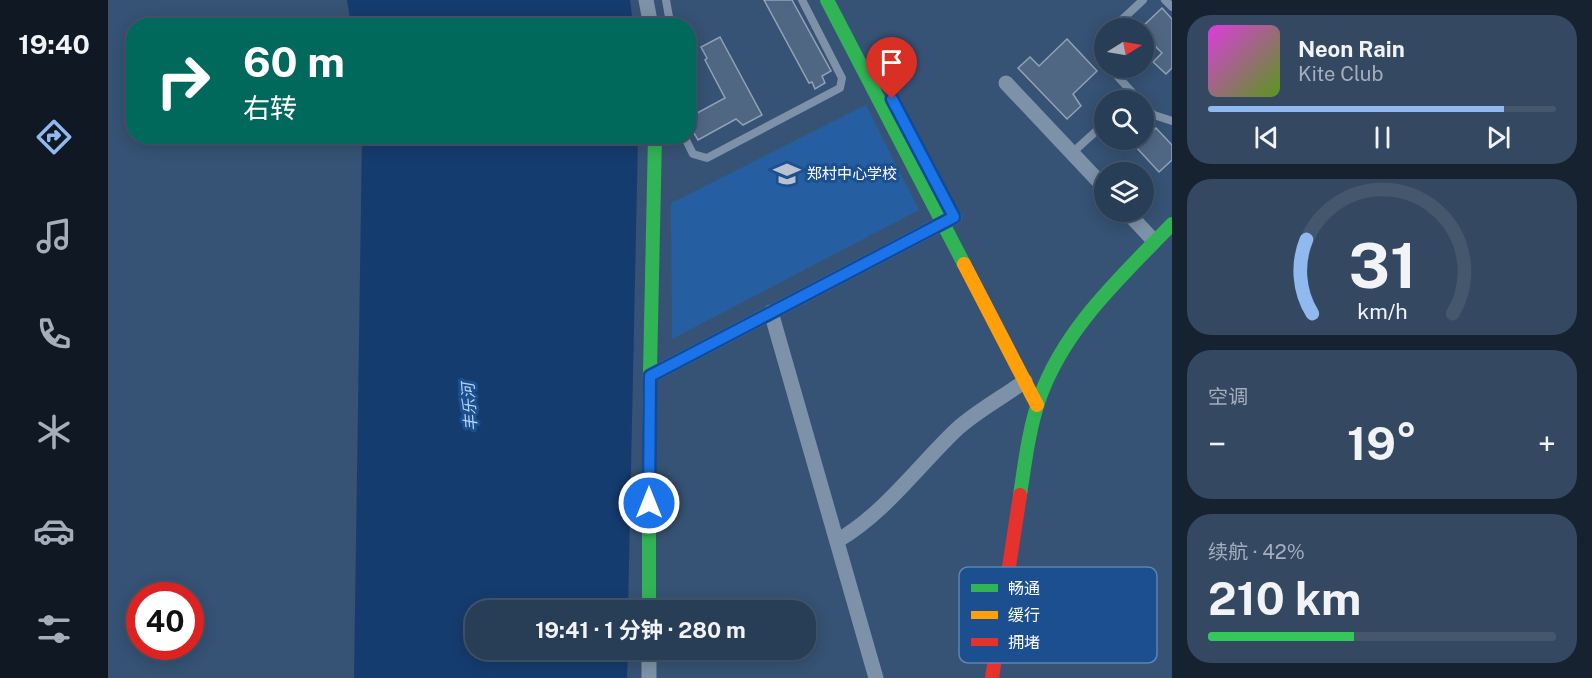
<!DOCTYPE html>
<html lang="zh">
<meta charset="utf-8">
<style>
body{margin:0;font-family:"Public Sans","Noto Sans SC",sans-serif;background:#344961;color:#f1f3f6;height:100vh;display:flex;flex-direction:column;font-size:22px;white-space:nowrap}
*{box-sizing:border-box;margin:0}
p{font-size:20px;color:#a5aeba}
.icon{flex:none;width:33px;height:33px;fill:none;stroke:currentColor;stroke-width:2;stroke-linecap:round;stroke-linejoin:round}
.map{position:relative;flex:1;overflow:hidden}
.details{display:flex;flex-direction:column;gap:15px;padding:15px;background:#162230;width:420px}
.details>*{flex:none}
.hud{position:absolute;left:18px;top:18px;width:570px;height:126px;border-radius:24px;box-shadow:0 3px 15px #0003,0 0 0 2px #44576d;background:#00695c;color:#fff;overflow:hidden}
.needle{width:39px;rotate:79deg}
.buttons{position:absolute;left:986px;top:18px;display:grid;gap:12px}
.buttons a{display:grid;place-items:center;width:60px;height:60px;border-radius:50%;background:#283e57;box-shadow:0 3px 15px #0003,0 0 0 2px #44576d;font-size:30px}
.speed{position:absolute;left:18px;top:582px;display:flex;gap:12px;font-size:30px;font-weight:700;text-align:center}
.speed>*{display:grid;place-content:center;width:78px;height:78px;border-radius:50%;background:#283e57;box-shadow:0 3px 15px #0003,0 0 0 2px #44576d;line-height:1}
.speed .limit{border:9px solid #d22;background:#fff;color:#111}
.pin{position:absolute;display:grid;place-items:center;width:51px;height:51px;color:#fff;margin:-62px -26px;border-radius:50% 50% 50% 0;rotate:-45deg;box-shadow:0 0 6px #0007}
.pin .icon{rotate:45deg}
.me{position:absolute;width:66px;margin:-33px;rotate:0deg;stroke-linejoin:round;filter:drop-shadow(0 0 4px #0008)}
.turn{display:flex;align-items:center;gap:21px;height:126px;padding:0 18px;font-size:27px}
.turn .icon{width:78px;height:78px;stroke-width:2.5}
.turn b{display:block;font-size:42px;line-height:51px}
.big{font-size:45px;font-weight:700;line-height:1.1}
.details .widget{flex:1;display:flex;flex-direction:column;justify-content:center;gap:9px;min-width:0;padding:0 21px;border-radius:24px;background:#344961}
.details .dial{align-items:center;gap:0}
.dial svg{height:156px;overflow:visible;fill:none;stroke:#44576d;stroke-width:7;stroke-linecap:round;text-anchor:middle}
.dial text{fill:#f1f3f6;stroke:none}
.song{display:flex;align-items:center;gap:18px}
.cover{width:72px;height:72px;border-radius:9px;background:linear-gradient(135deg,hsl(300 70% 55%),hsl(90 70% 35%))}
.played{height:6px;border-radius:3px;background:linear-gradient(90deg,#90b9f0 85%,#44576d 85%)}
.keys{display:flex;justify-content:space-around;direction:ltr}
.heat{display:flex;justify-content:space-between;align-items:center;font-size:33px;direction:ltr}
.charge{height:9px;border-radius:4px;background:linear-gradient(90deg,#34c759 42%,#44576d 0)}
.trip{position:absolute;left:357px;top:600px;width:351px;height:60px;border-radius:24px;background:#283e57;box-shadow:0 3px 15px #0003,0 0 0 2px #44576d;font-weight:700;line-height:60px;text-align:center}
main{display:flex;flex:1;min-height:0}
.dock{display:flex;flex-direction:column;width:108px;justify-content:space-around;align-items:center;background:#101923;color:#a5aeba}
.dock .icon{width:42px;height:42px}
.dock .on{color:#90b9f0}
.dock b{font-size:27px;color:#f1f3f6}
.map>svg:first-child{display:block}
.green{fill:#265fa1}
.water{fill:#153c6e}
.building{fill:#506783;stroke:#92a2b6;stroke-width:1.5}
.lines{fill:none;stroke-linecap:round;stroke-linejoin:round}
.lane{stroke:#7d92a8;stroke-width:8}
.street{stroke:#7d92a8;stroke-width:15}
.fast{stroke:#30b455;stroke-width:14}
.slow{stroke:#ff9f0a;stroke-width:14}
.jam{stroke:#e5322d;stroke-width:14}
.route-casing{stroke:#114b97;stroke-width:15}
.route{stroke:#1a73e8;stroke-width:10}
.labels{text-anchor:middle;stroke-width:6;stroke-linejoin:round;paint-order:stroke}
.poi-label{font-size:15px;fill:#fff;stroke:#1b4f8f;text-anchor:start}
.water-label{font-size:16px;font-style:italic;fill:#b5d3f5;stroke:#1b4f8f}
.key{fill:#1b4f8f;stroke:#5f84b1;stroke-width:1.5}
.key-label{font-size:16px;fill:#fff}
</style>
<main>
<nav class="dock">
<b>19:40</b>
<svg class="icon on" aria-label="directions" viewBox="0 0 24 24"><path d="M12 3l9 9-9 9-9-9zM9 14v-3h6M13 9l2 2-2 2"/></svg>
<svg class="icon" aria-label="music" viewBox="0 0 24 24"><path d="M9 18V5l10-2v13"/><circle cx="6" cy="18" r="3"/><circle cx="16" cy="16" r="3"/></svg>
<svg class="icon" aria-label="phone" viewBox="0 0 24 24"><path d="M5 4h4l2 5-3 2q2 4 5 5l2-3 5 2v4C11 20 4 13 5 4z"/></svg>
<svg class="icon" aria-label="climate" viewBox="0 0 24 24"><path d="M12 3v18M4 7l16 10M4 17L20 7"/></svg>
<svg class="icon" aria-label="car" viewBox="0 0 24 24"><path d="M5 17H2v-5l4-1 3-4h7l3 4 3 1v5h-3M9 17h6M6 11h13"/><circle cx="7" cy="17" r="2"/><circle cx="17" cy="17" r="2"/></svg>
<svg class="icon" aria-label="filters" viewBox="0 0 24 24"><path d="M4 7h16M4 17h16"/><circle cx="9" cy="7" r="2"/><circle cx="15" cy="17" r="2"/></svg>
</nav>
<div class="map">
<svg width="1064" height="678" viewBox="0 0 1064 678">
<rect width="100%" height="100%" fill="#365274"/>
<!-- green -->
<path class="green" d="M758,105L811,210L564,339L563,203Z"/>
<!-- water -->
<path class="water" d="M239,0H522L525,25H243Z
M254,137H530L520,610H368V650H520L519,678H246Z"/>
<!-- building -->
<path class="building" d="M656,0H684L723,71L714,76L717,83L707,89L704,82L701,83Z
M1054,8L1064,19V68L1058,74L1045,62L1054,53L1035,34L1033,28Z
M612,37L654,115L635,125L628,119L590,140L580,123V118L617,98L597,60L599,58L593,47Z
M959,39L989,71L965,94L973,106L959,119L910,68L922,57L931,66Z
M1048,128L1064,145V160L1051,172L1028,147Z"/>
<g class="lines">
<!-- lane -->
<path class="lane" d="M558,0L561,17L566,26
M1057,0L1064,7
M1005,28L1035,0
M580,50L585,63L580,86
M1002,68L1031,100
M1035,104L1046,115L1064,121
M576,136L585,154L599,158L732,88L734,78L694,0
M964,153L996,124"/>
<!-- street -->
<path class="street" d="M538,0L543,26
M898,83L996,187
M1019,212L1046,241
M663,312L768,678
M542,376L846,217
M729,541C777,513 809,467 849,429C869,411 895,397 917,381
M541,678V650"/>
<!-- fast -->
<path class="fast" d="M719,0L856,264
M912,495C917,462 921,428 932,397C957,327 1014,276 1064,224
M541,610V418L547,136"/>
<!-- slow -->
<path class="slow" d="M856,264L929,405"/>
<!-- jam -->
<path class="jam" d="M884,678L912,495"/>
</g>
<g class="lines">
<defs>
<path id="route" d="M541,503L542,376L846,217L784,99"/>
</defs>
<!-- route casing -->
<use href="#route" class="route-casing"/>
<!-- route -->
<use href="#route" class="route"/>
</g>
<!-- icons -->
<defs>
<symbol id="school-bare" viewBox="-9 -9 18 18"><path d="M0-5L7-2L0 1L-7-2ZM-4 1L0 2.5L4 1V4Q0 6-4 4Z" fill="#b9c2ce" stroke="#1b4f8f" stroke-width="2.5" paint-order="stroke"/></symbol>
</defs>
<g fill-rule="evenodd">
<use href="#school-bare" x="660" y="155" width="38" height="38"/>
</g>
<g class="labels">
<!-- poi labels -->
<g class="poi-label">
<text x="699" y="179">郑村中心学校</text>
</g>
<!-- water labels -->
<g class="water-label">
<text transform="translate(361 407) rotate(-94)" y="6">丰乐河</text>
</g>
</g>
<!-- legend -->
<rect x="851" y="567" width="198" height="96" rx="9" class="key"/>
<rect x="863" y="584" width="27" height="8" fill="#30b455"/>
<rect x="863" y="611" width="27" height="8" fill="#ff9f0a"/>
<rect x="863" y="638" width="27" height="8" fill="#e5322d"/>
<g class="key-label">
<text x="900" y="594">畅通</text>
<text x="900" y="621">缓行</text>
<text x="900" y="648">拥堵</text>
</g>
</svg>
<div class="buttons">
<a><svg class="needle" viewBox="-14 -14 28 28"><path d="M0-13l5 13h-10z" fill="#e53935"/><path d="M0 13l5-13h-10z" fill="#a5aeba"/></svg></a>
<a><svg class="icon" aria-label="search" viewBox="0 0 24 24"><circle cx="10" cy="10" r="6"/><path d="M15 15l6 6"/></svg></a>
<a><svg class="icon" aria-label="layers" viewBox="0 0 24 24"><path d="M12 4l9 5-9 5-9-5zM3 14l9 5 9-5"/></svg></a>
</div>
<div class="speed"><div class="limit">40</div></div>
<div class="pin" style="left:784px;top:99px;background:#d93025"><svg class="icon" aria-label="arrive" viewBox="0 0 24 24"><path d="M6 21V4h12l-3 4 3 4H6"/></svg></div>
<svg class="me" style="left:541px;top:503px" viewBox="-20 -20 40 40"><circle r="17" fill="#1a73e8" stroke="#fff" stroke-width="3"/><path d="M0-11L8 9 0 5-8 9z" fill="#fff"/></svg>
<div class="trip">19:41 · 1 分钟 · 280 m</div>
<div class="hud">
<div class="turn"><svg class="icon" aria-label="right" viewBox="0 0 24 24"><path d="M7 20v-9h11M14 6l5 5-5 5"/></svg><div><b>60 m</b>右转</div></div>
</div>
</div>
<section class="details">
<div class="widget">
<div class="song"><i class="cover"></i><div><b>Neon Rain</b><p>Kite Club</p></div></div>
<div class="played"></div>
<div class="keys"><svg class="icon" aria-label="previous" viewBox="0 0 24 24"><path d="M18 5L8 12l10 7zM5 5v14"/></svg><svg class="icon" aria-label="pause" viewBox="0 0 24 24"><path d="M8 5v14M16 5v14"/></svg><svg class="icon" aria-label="next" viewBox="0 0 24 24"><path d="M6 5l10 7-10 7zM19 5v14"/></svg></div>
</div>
<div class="widget dial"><svg viewBox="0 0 100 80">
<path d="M14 69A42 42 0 1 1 86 69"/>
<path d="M14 69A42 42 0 0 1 11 31" stroke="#90b9f0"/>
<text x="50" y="56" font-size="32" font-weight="700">31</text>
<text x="50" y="72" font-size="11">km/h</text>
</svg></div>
<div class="widget"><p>空调</p>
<div class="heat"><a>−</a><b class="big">19°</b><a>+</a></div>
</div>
<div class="widget"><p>续航 · 42%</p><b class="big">210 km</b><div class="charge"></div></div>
</section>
</main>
